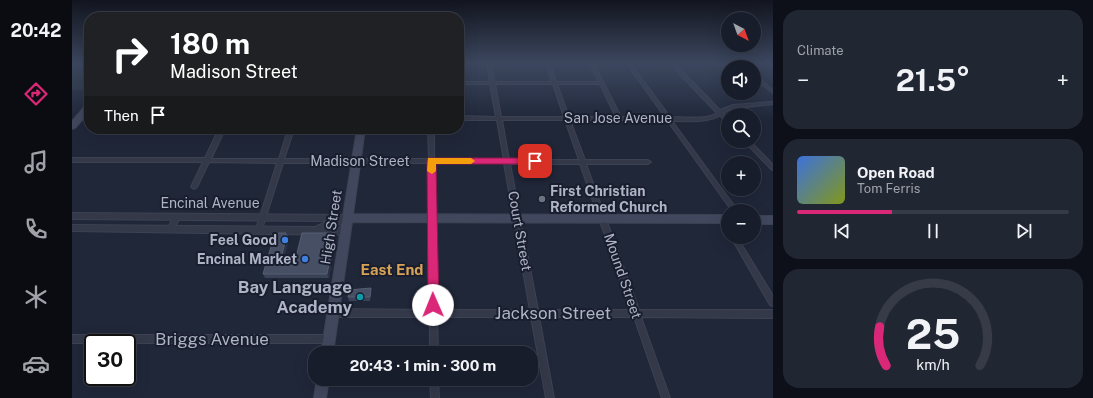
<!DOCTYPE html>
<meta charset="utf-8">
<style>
body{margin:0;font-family:"Public Sans",sans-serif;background:#212633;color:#f1f3f6;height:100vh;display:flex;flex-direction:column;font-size:15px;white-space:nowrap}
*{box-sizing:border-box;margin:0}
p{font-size:13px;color:#9fa2a9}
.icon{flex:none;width:22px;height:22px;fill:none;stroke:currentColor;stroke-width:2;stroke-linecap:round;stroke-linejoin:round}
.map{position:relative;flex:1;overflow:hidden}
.drawer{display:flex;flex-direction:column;gap:10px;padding:10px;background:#0d1018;width:320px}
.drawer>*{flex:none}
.banner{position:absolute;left:12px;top:12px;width:380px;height:122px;border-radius:16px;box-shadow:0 4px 16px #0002,0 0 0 1px #363b47;background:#202124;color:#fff;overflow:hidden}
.needle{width:26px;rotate:139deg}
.controls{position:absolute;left:649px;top:12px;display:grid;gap:8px}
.controls a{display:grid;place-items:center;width:40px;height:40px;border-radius:50%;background:#181d2b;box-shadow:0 4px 16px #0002,0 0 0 1px #363b47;font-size:20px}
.speed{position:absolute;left:12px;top:334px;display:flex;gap:8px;font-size:20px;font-weight:700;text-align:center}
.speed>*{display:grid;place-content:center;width:52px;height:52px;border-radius:50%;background:#181d2b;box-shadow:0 4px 16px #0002,0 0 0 1px #363b47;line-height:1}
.speed .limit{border:2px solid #111;border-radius:6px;background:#fff;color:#111}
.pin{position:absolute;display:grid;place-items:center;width:34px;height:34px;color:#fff;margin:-17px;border-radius:8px;box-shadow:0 2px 6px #0006}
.me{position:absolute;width:44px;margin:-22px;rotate:359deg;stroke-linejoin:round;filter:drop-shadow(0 0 3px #0008)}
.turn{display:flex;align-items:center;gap:14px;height:84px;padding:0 20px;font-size:18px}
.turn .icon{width:52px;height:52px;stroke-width:2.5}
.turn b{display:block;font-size:28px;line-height:34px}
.then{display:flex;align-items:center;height:38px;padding:0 20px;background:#0003;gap:8px;font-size:15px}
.big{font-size:30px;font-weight:700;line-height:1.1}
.drawer .widget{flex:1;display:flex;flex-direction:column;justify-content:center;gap:6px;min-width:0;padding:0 14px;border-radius:16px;background:#212633}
.drawer .dial{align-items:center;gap:0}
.dial svg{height:104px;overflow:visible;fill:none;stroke:#363b47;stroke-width:7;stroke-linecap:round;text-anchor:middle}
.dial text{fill:#f1f3f6;stroke:none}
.song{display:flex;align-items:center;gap:12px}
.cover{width:48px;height:48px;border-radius:6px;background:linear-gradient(135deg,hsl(220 70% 55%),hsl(70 70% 35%))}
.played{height:4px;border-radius:2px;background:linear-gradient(90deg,#db2777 35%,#363b47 35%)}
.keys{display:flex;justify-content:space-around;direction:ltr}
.heat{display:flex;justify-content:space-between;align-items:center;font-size:22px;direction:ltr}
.trip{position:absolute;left:236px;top:346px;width:230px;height:40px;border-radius:16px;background:#181d2b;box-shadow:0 4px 16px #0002,0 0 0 1px #363b47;font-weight:700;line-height:40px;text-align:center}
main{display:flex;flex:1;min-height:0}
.tabs{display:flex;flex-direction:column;width:72px;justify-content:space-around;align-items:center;background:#0a0c11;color:#9fa2a9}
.tabs .icon{width:28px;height:28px}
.tabs .current{color:#db2777}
.tabs b{font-size:18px;color:#f1f3f6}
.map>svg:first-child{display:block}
.green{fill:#22343a}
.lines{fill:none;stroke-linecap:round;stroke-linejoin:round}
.minor-casing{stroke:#3d4253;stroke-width:2}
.tertiary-casing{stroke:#3d4253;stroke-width:2}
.secondary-casing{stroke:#3d4253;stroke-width:2}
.minor{fill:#333949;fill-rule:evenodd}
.tertiary{fill:#333949;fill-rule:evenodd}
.secondary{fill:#41475d;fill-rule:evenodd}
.wall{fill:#3a4258}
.shaded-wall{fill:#2a3247}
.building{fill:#464f64;stroke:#565e73}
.route{fill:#db2777;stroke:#8e194d}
.slow{fill:#f59e0b}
.worship-dot{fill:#6b7280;stroke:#191e2e;stroke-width:1.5}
.shop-dot{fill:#3f7fe0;stroke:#191e2e;stroke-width:1.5}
.culture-dot{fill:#0f9aa8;stroke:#191e2e;stroke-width:1.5}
.labels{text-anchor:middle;stroke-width:4;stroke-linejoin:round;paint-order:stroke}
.street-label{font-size:14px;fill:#aeb3c6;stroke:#191e2e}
.poi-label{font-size:14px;font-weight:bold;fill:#aeb3c6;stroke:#191e2e;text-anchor:end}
.neighbourhood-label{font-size:15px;font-weight:bold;fill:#d8a357;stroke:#191e2e}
.near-poi-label{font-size:17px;font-weight:bold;fill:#aeb3c6;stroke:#191e2e;text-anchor:end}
.near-street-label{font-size:17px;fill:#aeb3c6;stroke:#191e2e}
</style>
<main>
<nav class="tabs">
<b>20:42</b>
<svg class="icon current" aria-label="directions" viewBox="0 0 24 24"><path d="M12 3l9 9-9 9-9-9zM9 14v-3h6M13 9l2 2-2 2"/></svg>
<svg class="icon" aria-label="music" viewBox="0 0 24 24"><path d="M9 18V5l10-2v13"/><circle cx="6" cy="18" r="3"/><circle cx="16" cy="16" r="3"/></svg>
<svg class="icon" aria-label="phone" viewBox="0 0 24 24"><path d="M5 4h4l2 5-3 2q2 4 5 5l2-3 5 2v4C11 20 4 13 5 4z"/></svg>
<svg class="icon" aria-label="climate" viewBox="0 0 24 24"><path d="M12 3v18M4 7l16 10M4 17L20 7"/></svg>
<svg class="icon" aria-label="car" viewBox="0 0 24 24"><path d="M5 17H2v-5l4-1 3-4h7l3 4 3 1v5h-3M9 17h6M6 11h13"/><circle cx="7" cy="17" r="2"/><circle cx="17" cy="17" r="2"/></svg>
</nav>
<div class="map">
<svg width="701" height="398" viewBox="0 0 701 398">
<rect width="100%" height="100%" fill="#202739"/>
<!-- green -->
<path class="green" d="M0,64H17V90H0Z"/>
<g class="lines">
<defs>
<path id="minor" d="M415,64H419L422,82H480L474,64H478L484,82H527L518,64H522L549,117H593L555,64H559L598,117C610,117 636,120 645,113L598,64H603L648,110L661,105L701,102V104C689,106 660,106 651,113L656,118V123L654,122L648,115C639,123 612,121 600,121L666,211H660L595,120H498L513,160H576L579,162L576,164H514L567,310H701V318L569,317L598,398H590L562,317H467L482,398H474L459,317H365L366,353H358V317H261L258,316L257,313L258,310L261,309L358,310L357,163H211L190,229L189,231L187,232L185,231L184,229L205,163L137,162L125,187L122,189L119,187L131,162H0V158H133L147,129H153L139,159H207L216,129H222L212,159H357L356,129H362V159L432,160L425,120H387V116L424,117L418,84H387V82H418ZM423,84H481L492,117H429ZM485,84H528L544,117H497ZM430,120H493L507,160H437ZM362,163H432L458,310H365ZM438,164H508L559,310H466Z
M666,64H671L674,67H669Z
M682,75L701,90V93L682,78Z
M17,115V119L5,120L3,118L5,116Z
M672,141H678L701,165V170L699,169Z
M105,214L107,215L108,217L107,219L101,230L99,231L97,230L96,228L97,226L103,215Z
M651,216C657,218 656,225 656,230L654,229L648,219L649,217Z
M659,237H665L701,296V306L698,305Z
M0,335H257L260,336L261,339L260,342L257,343H0Z
M358,379H366L367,398H359Z"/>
<path id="tertiary" d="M0,213L276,215L279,216L280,218L279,220L260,227L277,228L278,231L277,234L274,235L0,231V225L244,227L245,226L257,221L0,219Z"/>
<path id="secondary" d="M14,105H17V112L3,128L0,129V121Z
M285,129H293L281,214L656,215V223L280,222L261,353H249Z
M682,216H701V224H682Z
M245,379H257L254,398H242Z"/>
</defs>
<!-- minor casing -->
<use href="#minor" class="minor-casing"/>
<!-- tertiary casing -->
<use href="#tertiary" class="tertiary-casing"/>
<!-- secondary casing -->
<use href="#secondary" class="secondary-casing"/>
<!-- minor -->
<use href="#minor" class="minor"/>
<!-- tertiary -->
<use href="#tertiary" class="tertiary"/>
<!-- secondary -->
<use href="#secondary" class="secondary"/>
</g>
<!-- wall -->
<path class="wall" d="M214,233L217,239L210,265H222L264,237L257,278H193L191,274Z
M299,288V292L298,301H277L276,297Z"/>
<!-- shaded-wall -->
<path class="shaded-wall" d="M214,233L217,239L209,268L207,265Z
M263,233L264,237L257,278L255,274Z"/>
<!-- building -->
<path class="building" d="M203,233H214L213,235H215L207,265H222L230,233H263L255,274H191Z
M299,288L298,297H276L277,290Z"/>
<!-- sky -->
<linearGradient id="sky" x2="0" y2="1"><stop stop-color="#12151f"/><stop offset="0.53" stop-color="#3c475f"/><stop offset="1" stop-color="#3c475f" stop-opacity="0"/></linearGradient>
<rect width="701" height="120" fill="url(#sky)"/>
<!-- route -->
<path class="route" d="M356,158H463L467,161L463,164H364L367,305L365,309L361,311L357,309L356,305L355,161Z"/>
<!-- slow -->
<path class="slow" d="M356,158H399L403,161L399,164H364V171L360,174L355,171Z"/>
<!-- markers -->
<circle class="worship-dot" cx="470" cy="199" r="4"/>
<g class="shop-dot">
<circle cx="213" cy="240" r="4"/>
<circle cx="233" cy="259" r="4"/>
</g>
<circle class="culture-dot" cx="288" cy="297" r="4"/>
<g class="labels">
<!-- street labels -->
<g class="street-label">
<text x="546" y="123">San Jose Avenue</text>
<text x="288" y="166">Madison Street</text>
<text x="138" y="208">Encinal Avenue</text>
<text transform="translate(259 227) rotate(-81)" y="5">High Street</text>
<text transform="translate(448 231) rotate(80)" y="5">Court Street</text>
<text transform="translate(551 276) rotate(71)" y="5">Mound Street</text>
</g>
<!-- poi labels -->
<g class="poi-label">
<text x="478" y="196" text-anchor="start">First Christian<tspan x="478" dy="16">Reformed Church</tspan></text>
<text x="205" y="245">Feel Good</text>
<text x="225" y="264">Encinal Market</text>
</g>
<!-- neighbourhood labels -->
<g class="neighbourhood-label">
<text x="320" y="275">East End</text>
</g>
<!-- near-poi labels -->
<g class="near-poi-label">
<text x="280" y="293">Bay Language<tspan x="280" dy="20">Academy</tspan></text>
</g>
<!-- near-street labels -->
<g class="near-street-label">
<text x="481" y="319">Jackson Street</text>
<text x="140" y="345">Briggs Avenue</text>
</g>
</g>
</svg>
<div class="controls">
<a><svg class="needle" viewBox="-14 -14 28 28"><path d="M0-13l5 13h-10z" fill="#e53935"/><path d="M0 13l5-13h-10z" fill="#9fa2a9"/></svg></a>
<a><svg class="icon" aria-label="sound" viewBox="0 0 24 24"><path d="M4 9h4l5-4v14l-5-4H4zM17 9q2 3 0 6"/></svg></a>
<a><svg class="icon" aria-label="search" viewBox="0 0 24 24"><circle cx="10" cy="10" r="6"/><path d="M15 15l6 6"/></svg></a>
<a>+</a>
<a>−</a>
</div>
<div class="speed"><div class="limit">30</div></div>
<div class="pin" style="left:463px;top:161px;background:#d93025"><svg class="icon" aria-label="arrive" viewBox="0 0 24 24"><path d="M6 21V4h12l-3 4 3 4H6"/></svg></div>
<svg class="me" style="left:361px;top:305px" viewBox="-20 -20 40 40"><circle r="19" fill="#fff"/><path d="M0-13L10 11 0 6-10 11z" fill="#db2777"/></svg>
<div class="trip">20:43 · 1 min · 300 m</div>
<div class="banner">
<div class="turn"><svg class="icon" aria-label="right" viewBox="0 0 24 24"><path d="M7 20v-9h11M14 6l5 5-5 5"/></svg><div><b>180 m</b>Madison Street</div></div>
<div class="then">Then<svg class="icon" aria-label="arrive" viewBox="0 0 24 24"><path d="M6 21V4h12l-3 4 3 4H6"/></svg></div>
</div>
</div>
<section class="drawer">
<div class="widget"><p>Climate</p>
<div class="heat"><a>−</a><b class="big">21.5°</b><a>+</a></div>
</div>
<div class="widget">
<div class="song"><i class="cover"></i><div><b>Open Road</b><p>Tom Ferris</p></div></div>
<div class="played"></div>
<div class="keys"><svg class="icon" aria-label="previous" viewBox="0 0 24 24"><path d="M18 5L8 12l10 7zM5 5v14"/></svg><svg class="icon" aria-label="pause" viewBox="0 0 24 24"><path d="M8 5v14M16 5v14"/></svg><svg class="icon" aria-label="next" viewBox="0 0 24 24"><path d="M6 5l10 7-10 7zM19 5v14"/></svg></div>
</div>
<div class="widget dial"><svg viewBox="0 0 100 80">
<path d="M14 69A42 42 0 1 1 86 69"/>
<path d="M14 69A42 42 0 0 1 9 39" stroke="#db2777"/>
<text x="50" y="56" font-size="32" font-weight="700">25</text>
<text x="50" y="72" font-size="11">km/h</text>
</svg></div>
</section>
</main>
